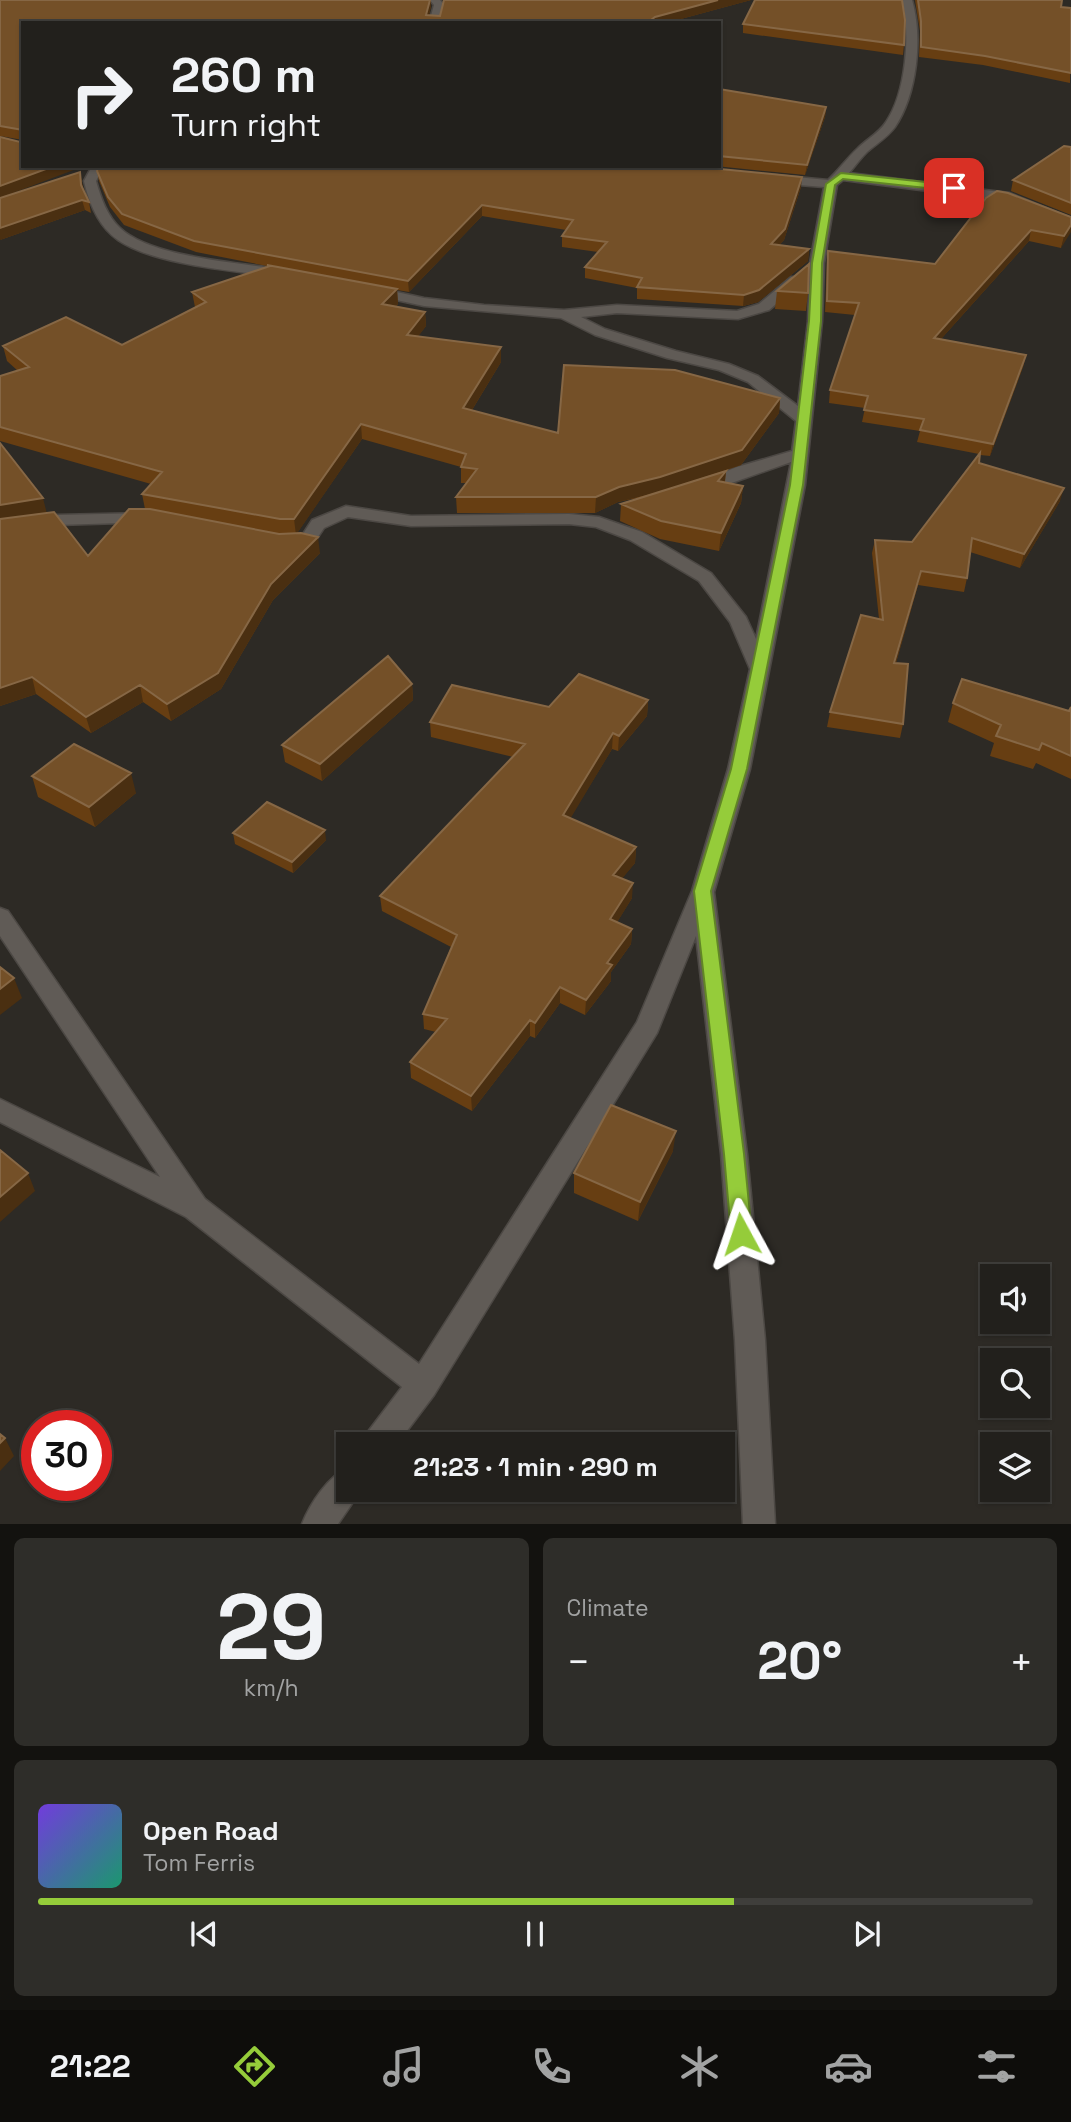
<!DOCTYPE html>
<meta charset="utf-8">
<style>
body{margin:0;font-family:"Space Grotesk",sans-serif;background:#2e2d29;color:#f1f3f6;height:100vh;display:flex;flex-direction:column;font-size:26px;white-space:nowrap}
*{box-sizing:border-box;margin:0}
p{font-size:23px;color:#a2a3a3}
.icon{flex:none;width:38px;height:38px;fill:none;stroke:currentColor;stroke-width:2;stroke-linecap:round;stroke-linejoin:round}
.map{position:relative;height:1524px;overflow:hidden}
.details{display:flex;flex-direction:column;gap:14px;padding:14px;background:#13120f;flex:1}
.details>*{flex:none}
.guide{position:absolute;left:21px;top:21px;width:700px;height:147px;border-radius:0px;box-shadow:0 2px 5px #0004,0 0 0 2px #3f3e3b;background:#22201c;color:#f1f3f6;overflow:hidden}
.controls{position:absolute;left:980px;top:1264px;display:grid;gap:14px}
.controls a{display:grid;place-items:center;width:70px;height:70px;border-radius:0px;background:#22201c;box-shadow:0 2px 5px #0004,0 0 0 2px #3f3e3b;font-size:35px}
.speed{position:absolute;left:21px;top:1410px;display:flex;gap:14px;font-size:35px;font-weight:700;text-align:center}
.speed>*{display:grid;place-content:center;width:91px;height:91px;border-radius:50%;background:#22201c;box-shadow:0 2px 5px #0004,0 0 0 2px #3f3e3b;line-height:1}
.speed .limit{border:10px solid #d22;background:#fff;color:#111}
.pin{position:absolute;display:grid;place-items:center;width:60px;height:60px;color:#fff;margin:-30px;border-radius:14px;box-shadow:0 4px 10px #0006}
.me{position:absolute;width:77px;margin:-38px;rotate:355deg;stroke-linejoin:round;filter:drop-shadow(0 0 5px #0008)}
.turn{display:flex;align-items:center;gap:24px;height:147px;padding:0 35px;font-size:32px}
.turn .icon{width:91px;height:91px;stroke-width:2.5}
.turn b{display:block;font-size:49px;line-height:60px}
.big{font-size:52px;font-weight:700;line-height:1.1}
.details .card{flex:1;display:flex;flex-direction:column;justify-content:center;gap:10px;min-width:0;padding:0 24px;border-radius:10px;background:#2e2d29}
.details .dial{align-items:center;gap:0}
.dial b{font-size:91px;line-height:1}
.song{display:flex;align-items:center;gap:21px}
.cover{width:84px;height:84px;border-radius:10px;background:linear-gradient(135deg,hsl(260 70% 55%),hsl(160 70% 35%))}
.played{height:7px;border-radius:4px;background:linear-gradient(90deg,#95cc3a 70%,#3f3e3b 70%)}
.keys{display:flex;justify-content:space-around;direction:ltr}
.heat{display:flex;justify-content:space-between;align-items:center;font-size:38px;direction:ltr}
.details .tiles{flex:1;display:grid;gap:14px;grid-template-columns:1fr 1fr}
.card:last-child{grid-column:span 2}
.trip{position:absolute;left:336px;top:1432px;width:399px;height:70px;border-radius:0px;background:#22201c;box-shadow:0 2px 5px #0004,0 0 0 2px #3f3e3b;font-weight:700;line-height:70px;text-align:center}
.tabs{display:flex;height:112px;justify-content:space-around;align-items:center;background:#0e0d0b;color:#a2a3a3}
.tabs .icon{width:49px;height:49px}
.tabs .on{color:#95cc3a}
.tabs b{font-size:32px;color:#f1f3f6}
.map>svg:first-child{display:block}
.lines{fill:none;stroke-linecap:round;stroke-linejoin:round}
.street-casing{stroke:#4c4844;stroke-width:3}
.street{fill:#605b56;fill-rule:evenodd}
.wall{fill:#673e12}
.shaded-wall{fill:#4a2f11}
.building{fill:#745028;stroke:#866745;stroke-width:2}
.route{fill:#95cc3a;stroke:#618526;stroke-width:2}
</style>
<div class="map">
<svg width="1071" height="1524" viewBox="0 0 1071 1524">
<rect width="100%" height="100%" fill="#2d2a25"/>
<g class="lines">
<defs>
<path id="street" d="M430,0H440L444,5L439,23H429L434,5Z
M902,0H912C923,37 917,94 895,127C888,137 876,144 867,152C860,159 855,166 849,173L1009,193L1071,218V227L1006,201L843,180L837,185L824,263L822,321L805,485L750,769L714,892L747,1154L765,1340L775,1524H743L735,1340L721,1154L696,936L657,1033L434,1395L397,1444H363L367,1433L402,1387L186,1217L0,1122V1099L160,1177L0,936V908L8,911L205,1199L419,1364L637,1022L692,891L728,769L750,669L730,622L699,581L630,540L596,527L569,524L411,526L348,517L324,528L312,546L285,548L276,543L279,539L301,537L312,520L346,506L411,516L569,514L599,517L642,532L711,573L746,617L756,639L791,462L706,492H694L691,488L694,484L737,467L792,451L796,421L748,382L719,370L667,358L595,335L561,318L424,306L364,293L362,290L369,286L424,298L484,305L564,310L617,305L737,311L759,304L791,277H801V283L769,310L738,319L617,313L581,317L605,329L676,351L729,364L758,376L798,406L808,321L810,263L824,187L774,183L768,179L774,175L828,180C839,170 847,158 858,148C867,139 879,133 886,122C906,93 911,33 902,0Z
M92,166H104L96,181C101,198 107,216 120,228C152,258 243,263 286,270L293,274L286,278C240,271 156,266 118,240C99,227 89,203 84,181Z
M147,513L156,518L153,522L57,525L0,534V524L57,515Z
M348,1468V1489H362L338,1524H302C310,1504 328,1476 348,1468Z"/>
</defs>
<!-- street casing -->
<use href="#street" class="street-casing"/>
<!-- street -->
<use href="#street" class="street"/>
</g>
<!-- wall -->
<path class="wall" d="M0,0L431,6L429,15L440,16L444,1L443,0H751L666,23H23V140L0,136Z
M915,0H1062L1061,7L1071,8L1070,83L983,65L919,57L920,31Z
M743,24L904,45L903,55L743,33Z
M719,89L826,107L825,117L805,175L715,166H719Z
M1071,147V215L1011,191L1013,180Z
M97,171L801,187L784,240L779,245L809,249L808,261L758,302L743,306L637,299V288L585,278V267L598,252L562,247V236L566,230L482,216L409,292L397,290L398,304L395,307L425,312L426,326L418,336L501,362L472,410L558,433L780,398L779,413L741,465L706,477L726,471L725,482L743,486L741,503L719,551L660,539L620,521L621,504L647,496L618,502L595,513H457L456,497L466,483H461V467L362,439L297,533L320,553L273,600L221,689L171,721L143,702L91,733L36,694L0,706V443L47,513L88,556L145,509L142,494L151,484L0,441V376L18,371L7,361L3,346L122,345L195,307L192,292L267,267V266L196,252L124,225L110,207L99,181Z
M80,172L83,188L89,202L91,213L85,210L0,240Z
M986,198L1071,217L1061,248L1029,241L941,339L1026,355L1023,367L990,456L980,455L979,463L1060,501L1020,568L970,552L967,578L964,592L918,585L896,663L903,724L900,738L827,727L830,712L879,619L872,553L875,540L912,542L979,454L917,442L920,431L862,422L865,408L829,403L830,390L855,315L825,312L827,262L828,251L935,264Z
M777,291L808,293L806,311L775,309Z
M412,684L413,700L322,781L285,762L282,745Z
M648,700L647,716L618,751L612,749L570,818L636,847L635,863L622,878L632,898L617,922L632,929L631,944L611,972V981L585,1015L560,1003L535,1038L530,1036L472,1111L411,1078L410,1062L436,1032L424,1029L423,1014L451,947L382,911L380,896L513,757L431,737L430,722L549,707Z
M953,703L1069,711L1071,707V779L1036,763L1033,769L990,756L994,743L948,722Z
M32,776L136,793L95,827L38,797Z
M233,833L326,840L293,873L235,844Z
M673,1151L638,1221L574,1193V1173Z"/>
<!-- shaded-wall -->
<path class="shaded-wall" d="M430,0H431V6L427,23L426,15Z
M718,0H751L666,23H647L655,17Z
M826,107L825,117L805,175L807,165Z
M54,166H84L0,198V186Z
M802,177L801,187L784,240L769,255L771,244Z
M82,200L85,210L0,240V228Z
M482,205V216L409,292L408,281Z
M1071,225V232L1061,248L1064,236Z
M1031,230L1029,241L932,349L934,338Z
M809,249L808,261L758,302L743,306L744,295Z
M397,289L398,304L383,319L382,304Z
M425,312L426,326L408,350L407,335Z
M501,347V362L464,423L463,408Z
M1026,355L1023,367L990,456L993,444Z
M780,398L779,413L741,465L659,492L618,502L595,513L596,497Z
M361,424L362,439L296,535L294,519Z
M726,471L724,488L718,481Z
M743,486L741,503L719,551L721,533Z
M1064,488L1060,501L1020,568L1024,554Z
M43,498L47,514L0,521V505Z
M318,537L320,553L273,600L221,689L171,721L167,704L271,584Z
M921,571L918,585L892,676L894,663Z
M32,677L36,694L0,706V688Z
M412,684L413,700L322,781L320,764Z
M140,685L143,702L91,733L86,717Z
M648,700L647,716L618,751L619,736Z
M613,733L612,749L563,831V815Z
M131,773L136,793L95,827L89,807Z
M325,830L326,840L293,873L292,862Z
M636,847L635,863L612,891L613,875Z
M633,883L632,898L610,934V919Z
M632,929L631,944L611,972V981L585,1015L586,1000L607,963Z
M14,978L22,998L0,1015V989Z
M560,987V1003L535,1038V1023Z
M530,1020V1036L472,1111L471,1096Z
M676,1131L673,1151L638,1221L640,1202Z
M28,1173L35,1191L0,1222V1197Z
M5,1438L14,1456L0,1471V1443Z"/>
<!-- building -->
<path class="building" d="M0,0H430L426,15L440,16L444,0H718L655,17L647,23H23V130L0,126Z
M755,0H902L905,20L904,45L743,24Z
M918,0H1062L1061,7L1071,8V73L985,56L921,47V21Z
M719,89L826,107L807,165L719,156Z
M0,137L20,142L23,140V166H54L0,186Z
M1064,146L1071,147V203L1013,180Z
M99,166H689L802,177L785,229L771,244L809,249L759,290L744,295L637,287L642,278L585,267L607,242L562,236L573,220L482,205L408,281L194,241L122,214L108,197L97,171Z
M80,172L81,185L89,202L82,200L0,228V198Z
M997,191L1008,193L1071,217V225L1064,236L1031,230L934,338L1026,355L993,444L920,430L924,419L864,410L868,396L830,390L859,303L827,301L828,251L935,264L986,198Z
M809,264L808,293L777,291Z
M267,265L397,289L382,304L425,312L407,335L501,347L463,408L558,433L564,365L675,370L780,398L742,450L660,477L619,487L596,497H456L477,469L461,467L466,454L361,424L294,519H280L142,494L162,472L0,427V376L29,367L3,346L66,317L122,345L206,302L192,292L270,266Z
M0,443L43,498L0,505Z
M980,453L979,463L1064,488L1024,554L972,538L967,578L921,571L894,663L908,664L903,724L830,712L861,615L883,620L875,540L912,542Z
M726,471L718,481L743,486L721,533L661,521L621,504Z
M129,509H150L279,534L301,533L318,537L271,584L218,673L167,704L140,685L86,717L32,677L0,688V519L54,512L88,556Z
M388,656L412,684L320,764L282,745Z
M579,674L648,700L619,736L613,733L563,815L636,847L613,875L633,883L610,919L632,929L607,963L612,965L586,1000L560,987L535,1023L530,1020L471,1096L410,1062L447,1019L423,1014L457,935L380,896L525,744L430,722L452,685L549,707Z
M962,679L1069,711L1071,707V756L1042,743L1039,750L996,736L1001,725L953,703Z
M74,744L131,773L89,807L32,776Z
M267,802L325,830L292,862L233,833Z
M0,967L14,978L0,989Z
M611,1105L676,1131L640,1202L574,1173Z
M0,1150L28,1173L0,1197Z
M0,1434L5,1438L0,1443Z"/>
<!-- route -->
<path class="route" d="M841,173L954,185L959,188L954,191L843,179L835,185L822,263L821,321L803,485L747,769L711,891L744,1154L752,1234L749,1240L741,1243L734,1240L731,1234L724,1154L694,891L731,769L790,485L809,321L812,263L826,184Z"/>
</svg>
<div class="controls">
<a><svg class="icon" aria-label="sound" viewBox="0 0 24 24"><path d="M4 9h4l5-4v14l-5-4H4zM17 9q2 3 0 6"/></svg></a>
<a><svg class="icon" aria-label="search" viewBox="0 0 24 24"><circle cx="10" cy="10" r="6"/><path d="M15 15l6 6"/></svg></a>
<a><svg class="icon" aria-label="layers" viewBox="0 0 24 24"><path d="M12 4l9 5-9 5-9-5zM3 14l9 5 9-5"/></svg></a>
</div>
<div class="speed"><div class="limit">30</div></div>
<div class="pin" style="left:954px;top:188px;background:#d93025"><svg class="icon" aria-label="arrive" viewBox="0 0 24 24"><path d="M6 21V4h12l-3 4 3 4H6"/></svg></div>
<svg class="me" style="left:741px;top:1234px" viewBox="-20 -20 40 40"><path d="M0-17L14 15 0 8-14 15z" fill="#95cc3a" stroke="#fff" stroke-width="4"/></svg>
<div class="trip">21:23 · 1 min · 290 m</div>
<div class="guide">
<div class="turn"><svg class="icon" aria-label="right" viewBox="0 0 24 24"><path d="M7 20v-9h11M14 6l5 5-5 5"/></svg><div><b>260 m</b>Turn right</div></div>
</div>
</div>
<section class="details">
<div class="tiles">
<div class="card dial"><b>29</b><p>km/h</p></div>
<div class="card"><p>Climate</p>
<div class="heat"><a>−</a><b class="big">20°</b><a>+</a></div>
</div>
<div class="card">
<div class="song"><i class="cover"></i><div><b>Open Road</b><p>Tom Ferris</p></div></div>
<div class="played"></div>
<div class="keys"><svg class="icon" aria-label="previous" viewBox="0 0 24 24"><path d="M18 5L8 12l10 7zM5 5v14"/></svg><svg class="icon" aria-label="pause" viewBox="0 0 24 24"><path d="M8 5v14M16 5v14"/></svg><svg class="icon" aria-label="next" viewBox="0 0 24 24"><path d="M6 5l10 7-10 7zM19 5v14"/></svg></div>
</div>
</div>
</section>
<nav class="tabs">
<b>21:22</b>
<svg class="icon on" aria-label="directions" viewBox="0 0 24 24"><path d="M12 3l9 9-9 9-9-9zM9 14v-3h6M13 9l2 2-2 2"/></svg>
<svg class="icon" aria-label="music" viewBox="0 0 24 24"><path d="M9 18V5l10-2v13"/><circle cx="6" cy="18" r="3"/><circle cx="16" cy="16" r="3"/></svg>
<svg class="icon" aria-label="phone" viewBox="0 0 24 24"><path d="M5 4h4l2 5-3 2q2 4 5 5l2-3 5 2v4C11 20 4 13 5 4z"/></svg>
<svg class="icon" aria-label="climate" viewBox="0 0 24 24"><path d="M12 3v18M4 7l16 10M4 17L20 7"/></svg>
<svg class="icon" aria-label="car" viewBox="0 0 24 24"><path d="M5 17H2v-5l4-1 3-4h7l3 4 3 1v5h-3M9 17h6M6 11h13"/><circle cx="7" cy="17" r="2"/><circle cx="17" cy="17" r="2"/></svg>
<svg class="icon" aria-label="filters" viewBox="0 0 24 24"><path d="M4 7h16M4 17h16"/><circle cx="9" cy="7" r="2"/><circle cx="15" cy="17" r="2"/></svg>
</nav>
